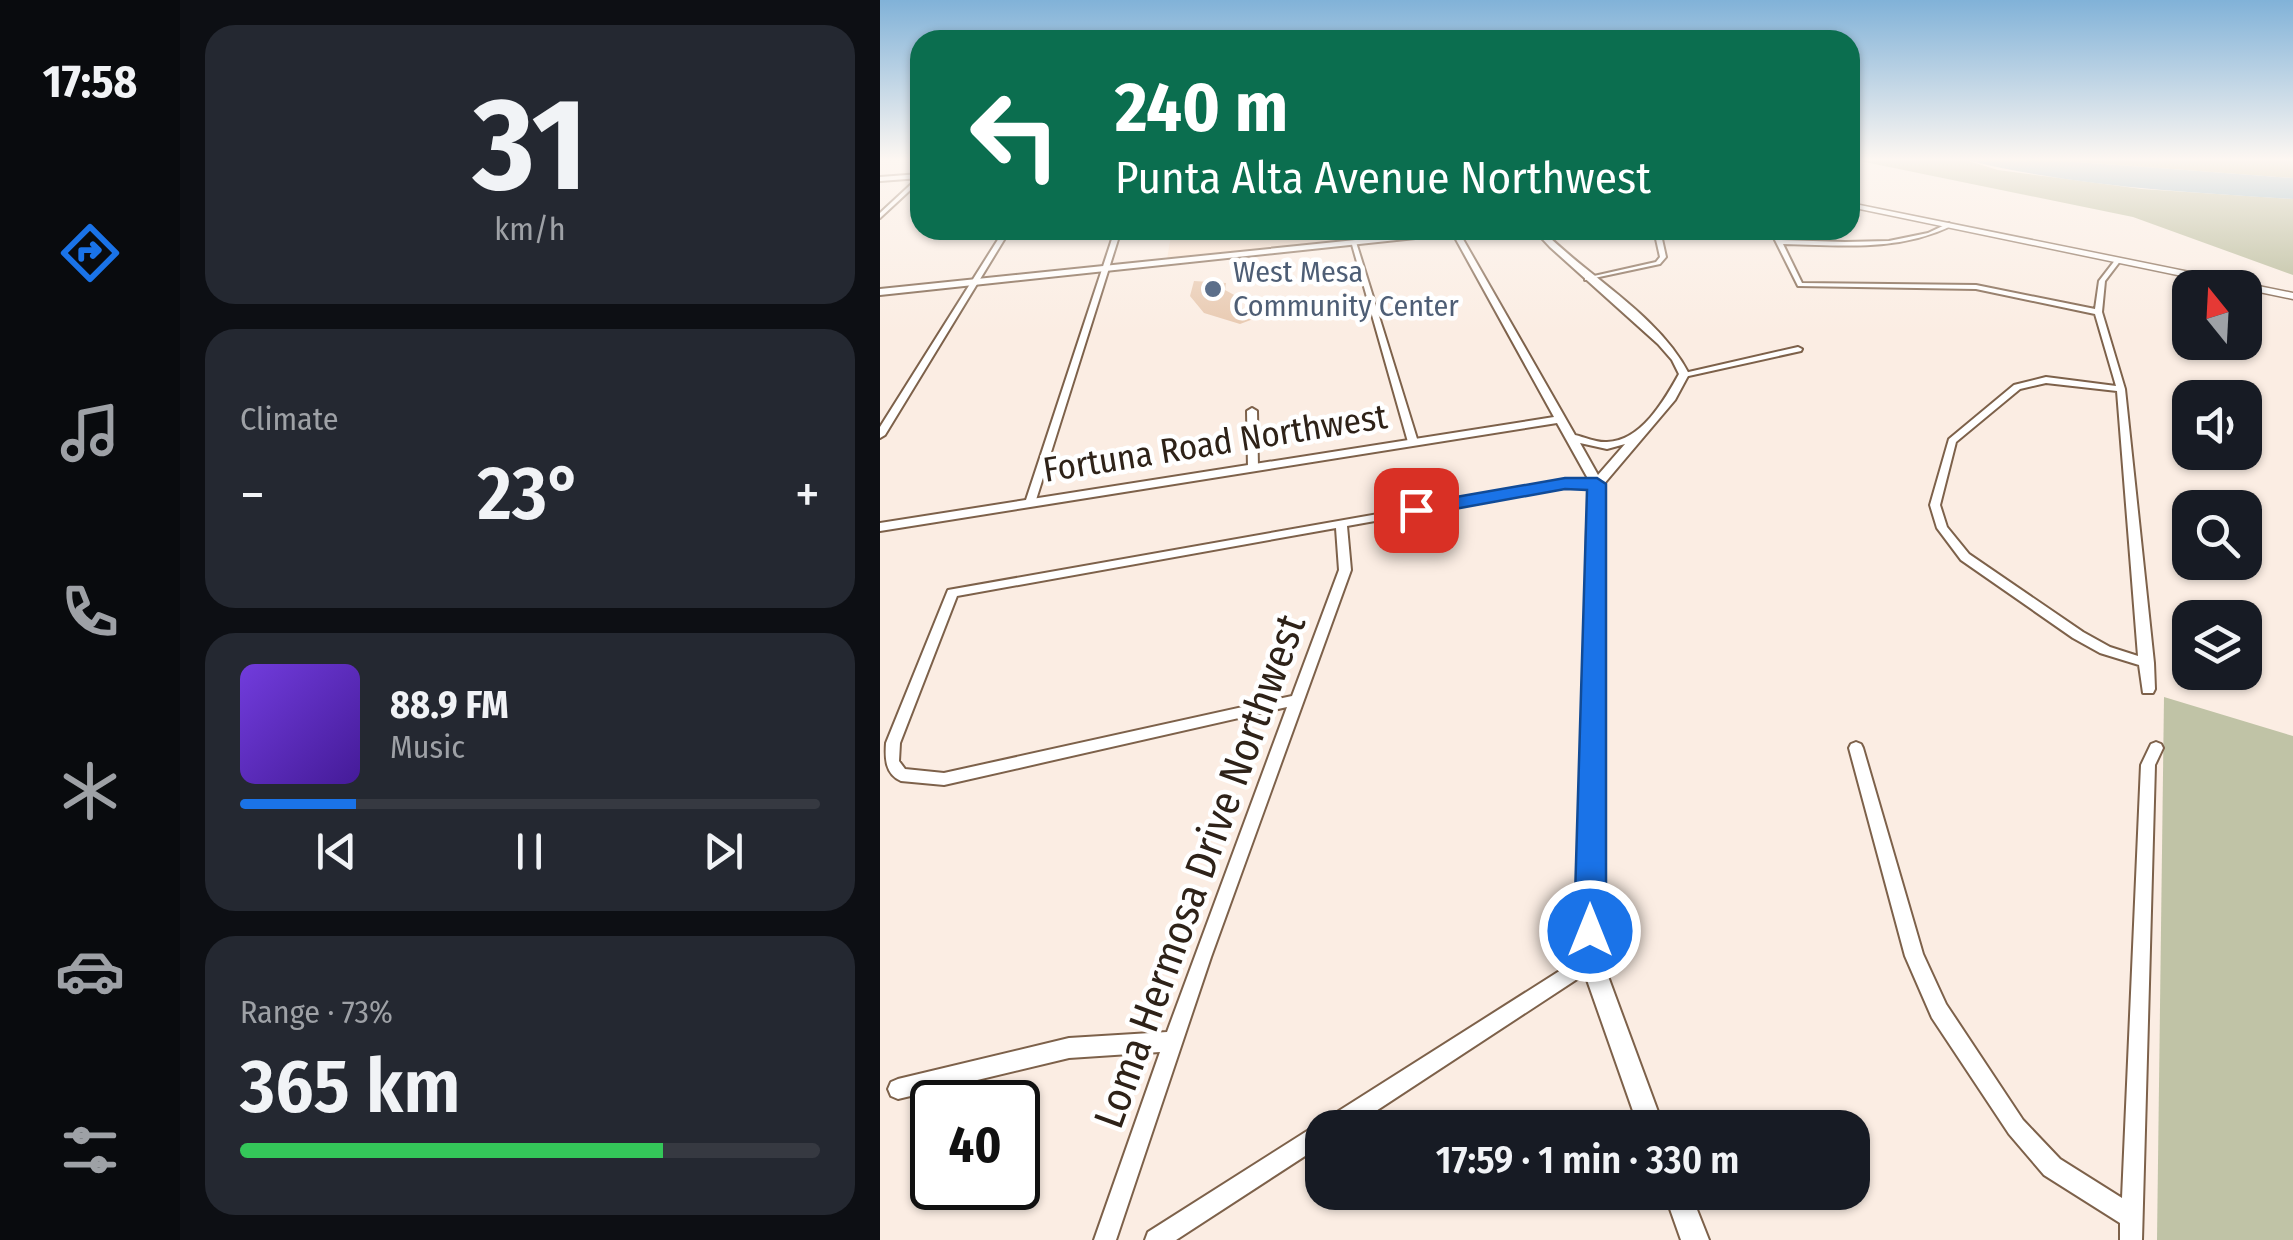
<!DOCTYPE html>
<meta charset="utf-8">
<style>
body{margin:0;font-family:"Fira Sans Condensed",sans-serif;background:#242831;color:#f1f3f6;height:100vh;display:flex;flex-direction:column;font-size:38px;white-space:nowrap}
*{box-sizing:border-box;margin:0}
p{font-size:32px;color:#9ea1a6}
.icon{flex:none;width:55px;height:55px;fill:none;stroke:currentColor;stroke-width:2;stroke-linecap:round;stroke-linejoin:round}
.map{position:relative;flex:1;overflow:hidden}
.side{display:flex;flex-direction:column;gap:25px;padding:25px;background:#0d0f14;width:700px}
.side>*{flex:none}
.banner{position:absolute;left:30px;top:30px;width:950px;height:210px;border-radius:30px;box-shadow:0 2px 8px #0004;background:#0b6e4f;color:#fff;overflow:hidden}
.needle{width:65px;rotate:342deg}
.tools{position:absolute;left:1292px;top:270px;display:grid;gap:20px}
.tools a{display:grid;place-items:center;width:90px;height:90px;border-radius:20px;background:#171b24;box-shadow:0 2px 8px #0004;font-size:50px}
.speed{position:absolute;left:30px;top:1080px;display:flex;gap:20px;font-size:50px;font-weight:700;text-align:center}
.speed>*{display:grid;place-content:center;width:130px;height:130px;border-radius:50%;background:#171b24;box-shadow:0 2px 8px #0004;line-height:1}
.speed .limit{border:5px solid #111;border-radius:15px;background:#fff;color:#111}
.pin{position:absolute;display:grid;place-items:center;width:85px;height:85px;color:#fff;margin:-42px;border-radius:20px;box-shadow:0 5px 15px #0006}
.me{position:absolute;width:110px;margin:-55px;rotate:0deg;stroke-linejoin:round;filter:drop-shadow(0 0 8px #0008)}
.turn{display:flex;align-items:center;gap:35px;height:210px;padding:0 40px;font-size:45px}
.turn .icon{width:130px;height:130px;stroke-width:2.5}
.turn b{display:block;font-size:70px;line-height:85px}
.big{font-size:75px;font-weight:600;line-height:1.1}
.side .card{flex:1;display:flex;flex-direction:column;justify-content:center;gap:15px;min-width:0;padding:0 35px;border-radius:30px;background:#242831}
.side .dial{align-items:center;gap:0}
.dial b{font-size:130px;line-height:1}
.song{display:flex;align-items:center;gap:30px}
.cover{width:120px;height:120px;border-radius:15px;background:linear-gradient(135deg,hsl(260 70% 55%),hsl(260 70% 35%))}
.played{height:10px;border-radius:5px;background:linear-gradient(90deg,#1a73e8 20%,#363941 20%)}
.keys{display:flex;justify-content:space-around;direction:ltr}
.heat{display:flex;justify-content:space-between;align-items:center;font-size:55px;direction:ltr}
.charge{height:15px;border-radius:8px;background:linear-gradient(90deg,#34c759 73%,#363941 0)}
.trip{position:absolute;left:425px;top:1110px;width:565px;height:100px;border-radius:30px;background:#171b24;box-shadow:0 2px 8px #0004;font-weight:600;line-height:100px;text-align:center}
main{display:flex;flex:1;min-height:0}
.dock{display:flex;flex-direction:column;width:180px;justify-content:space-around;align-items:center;background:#090b0e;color:#9ea1a6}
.dock .icon{width:70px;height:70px}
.dock .active{color:#1a73e8}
.dock b{font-size:45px;color:#f1f3f6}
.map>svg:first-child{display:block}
.built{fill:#fce4d1}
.green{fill:#c0c3a6}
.forest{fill:#b3b693}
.water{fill:#87afbf}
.building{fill:#e8c9b0}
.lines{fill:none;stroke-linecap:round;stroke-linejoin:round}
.minor-casing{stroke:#7d614a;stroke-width:4}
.tertiary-casing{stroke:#7d614a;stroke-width:4}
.secondary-casing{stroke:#7d614a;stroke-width:3}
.minor{fill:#fff;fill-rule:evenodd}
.tertiary{fill:#fff;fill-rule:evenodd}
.secondary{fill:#fff;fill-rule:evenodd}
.route{fill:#1a73e8;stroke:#114b97;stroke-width:2.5}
.service-dot{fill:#5c6f8a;stroke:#fff;stroke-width:4}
.labels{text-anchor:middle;stroke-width:9;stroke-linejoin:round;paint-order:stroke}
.far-service-label{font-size:30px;fill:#4e5e75;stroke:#fff;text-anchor:start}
.street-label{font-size:35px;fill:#2e2218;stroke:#fff}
.near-street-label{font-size:42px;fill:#2e2218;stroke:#fff}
</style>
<main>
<nav class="dock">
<b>17:58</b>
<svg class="icon active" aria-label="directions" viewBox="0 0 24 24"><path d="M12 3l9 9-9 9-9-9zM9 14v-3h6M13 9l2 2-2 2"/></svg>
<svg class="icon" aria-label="music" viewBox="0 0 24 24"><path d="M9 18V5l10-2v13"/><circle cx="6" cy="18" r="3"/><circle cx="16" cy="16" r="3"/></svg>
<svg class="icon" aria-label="phone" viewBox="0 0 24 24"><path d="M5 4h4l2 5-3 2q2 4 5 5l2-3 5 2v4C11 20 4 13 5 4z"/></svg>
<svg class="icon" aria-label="climate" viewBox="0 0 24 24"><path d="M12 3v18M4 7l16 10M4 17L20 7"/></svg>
<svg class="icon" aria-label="car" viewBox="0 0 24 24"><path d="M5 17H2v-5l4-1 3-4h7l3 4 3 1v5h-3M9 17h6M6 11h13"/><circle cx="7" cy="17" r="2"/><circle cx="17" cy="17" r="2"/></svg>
<svg class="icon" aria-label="filters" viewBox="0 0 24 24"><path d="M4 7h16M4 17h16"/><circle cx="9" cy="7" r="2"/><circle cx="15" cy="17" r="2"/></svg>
</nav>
<section class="side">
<div class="card dial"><b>31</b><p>km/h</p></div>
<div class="card"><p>Climate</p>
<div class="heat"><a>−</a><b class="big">23°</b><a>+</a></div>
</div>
<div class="card">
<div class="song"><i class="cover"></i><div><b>88.9 FM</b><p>Music</p></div></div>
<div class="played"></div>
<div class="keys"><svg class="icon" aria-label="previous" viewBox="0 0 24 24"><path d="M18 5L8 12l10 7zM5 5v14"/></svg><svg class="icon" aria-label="pause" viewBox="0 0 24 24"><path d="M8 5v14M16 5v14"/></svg><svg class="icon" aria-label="next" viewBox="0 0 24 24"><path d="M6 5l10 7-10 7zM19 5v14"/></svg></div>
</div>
<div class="card"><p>Range · 73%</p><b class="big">365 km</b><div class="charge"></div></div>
</section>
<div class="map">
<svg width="1413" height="1240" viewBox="0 0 1413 1240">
<rect width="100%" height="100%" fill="#fbede3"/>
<!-- built -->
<path class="built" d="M292,230H567L287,259Z"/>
<!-- green -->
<path class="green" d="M1284,697L1413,736V1240H1277Z"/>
<!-- forest -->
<path class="forest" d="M970,159H1082L1118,170L1262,189L1413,199V275L1253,217Z
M1158,159H1413V178Z"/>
<!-- water -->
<path class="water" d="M1082,159H1158L1413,178V199C1302,192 1189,186 1082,159Z"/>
<!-- building -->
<path class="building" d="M314,281L346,283L345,290L358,297L350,300L376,318L360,324L324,313L310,296Z"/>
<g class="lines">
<defs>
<path id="minor" d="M40,176V181L0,218V213Z
M1069,223L1071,226C1017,252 961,245 903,244L922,283L1096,285L1215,309L1219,281L1236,259H1240L1241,260L1225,281L1222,312L1245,389L1274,663L1275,689L1273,693H1263L1259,665L1220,653L1193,638L1081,560L1057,528L1050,505L1069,439L1134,385L1166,377L1236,386L1215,314L1096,289L918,286L890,230H896L901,240L965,242L1009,241L1048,233ZM1166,383L1237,391L1258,656L1230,647L1203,632L1089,554L1067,527L1060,505L1076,442L1140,389Z
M124,230H130L5,435L0,438V427Z
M235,230H241L155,503L154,505H146L145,503Z
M774,230H780L786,257L780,264L705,280V278L776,262L780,257Z
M471,241L476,242L538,442L536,444L533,445L528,442Z
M918,347L922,349L921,351L804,377L800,374Z
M372,408L377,411L378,468L373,471L368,468L367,411Z
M685,481H717L722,484L717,487H685L467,526L471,570L331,957L236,1240H214L280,1052L189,1058L18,1099L11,1096L8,1089L11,1082L18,1079L189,1038L287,1032L407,707L64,785L21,781C5,774 5,758 6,743L68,590ZM456,528L459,570L412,696L64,773L25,769L19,761L20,743L77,596Z
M976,742L981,744L983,748L1043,954L1066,1004L1143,1120L1180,1159L1242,1198L1261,765L1271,744L1276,742L1281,744L1283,748L1275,765L1262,1240H1240V1223L1164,1175L1129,1134L1052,1018L1025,956L969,748L971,744Z
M711,951L717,954L720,960L717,966L470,1128H442V1145L296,1240H265L268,1232Z"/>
<path id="tertiary" d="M40,174V178L0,181V177Z
M573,230H598L580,234L695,435C704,437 717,443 727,442C761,441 784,401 799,374L792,360L778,344L670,247L654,230H662C708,277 779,315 809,374L795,400L723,485L721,527L722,960L784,1128H759L700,960L707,527L711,484L677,423L0,531V523L674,417L573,234L0,295V289ZM700,443L727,449L745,444L718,475Z
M784,1192H810L829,1240H801Z"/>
<path id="secondary" d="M970,203L1413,293V299L970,207Z"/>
</defs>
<!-- minor casing -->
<use href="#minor" class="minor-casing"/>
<!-- tertiary casing -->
<use href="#tertiary" class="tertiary-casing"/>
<!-- secondary casing -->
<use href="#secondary" class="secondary-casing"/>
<!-- minor -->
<use href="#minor" class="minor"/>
<!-- tertiary -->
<use href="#tertiary" class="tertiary"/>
<!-- secondary -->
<use href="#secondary" class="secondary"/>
</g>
<!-- sky -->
<linearGradient id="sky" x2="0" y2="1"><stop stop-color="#81b2d8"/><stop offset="0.48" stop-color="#fdf7f2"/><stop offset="1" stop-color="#fdf7f2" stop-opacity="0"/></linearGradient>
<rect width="1413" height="332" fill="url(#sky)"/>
<!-- route -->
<path class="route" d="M685,478H717L726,484V931L722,942L710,947L699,942L694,931L707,490L685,489L536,516L526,510L536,504Z"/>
<!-- markers -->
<circle class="service-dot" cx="333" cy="289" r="10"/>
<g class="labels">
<!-- far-service labels -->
<g class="far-service-label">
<text x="353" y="282">West Mesa<tspan x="353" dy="34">Community Center</tspan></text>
</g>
<!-- street labels -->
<g class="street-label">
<text transform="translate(335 443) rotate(-9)" y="12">Fortuna Road Northwest</text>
</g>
<!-- near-street labels -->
<g class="near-street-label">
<text transform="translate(319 871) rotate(-70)" y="15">Loma Hermosa Drive Northwest</text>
</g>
</g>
</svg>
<div class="tools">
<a><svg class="needle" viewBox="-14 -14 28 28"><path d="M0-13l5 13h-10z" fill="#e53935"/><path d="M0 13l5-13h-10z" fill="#9ea1a6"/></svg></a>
<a><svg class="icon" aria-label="sound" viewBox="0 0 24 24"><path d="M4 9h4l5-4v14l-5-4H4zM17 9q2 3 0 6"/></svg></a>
<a><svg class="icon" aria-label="search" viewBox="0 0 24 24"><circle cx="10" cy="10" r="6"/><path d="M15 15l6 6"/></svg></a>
<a><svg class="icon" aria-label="layers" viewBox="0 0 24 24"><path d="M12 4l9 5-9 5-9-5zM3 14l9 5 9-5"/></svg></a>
</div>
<div class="speed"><div class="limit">40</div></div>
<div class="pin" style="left:536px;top:510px;background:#d93025"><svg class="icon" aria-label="arrive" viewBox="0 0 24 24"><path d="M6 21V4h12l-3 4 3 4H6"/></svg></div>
<svg class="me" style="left:710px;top:931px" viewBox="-20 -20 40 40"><circle r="17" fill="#1a73e8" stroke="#fff" stroke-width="3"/><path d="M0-11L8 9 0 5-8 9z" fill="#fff"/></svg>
<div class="trip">17:59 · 1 min · 330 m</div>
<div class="banner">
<div class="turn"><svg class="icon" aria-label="left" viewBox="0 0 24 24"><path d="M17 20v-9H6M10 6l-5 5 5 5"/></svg><div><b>240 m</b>Punta Alta Avenue Northwest</div></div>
</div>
</div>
</main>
